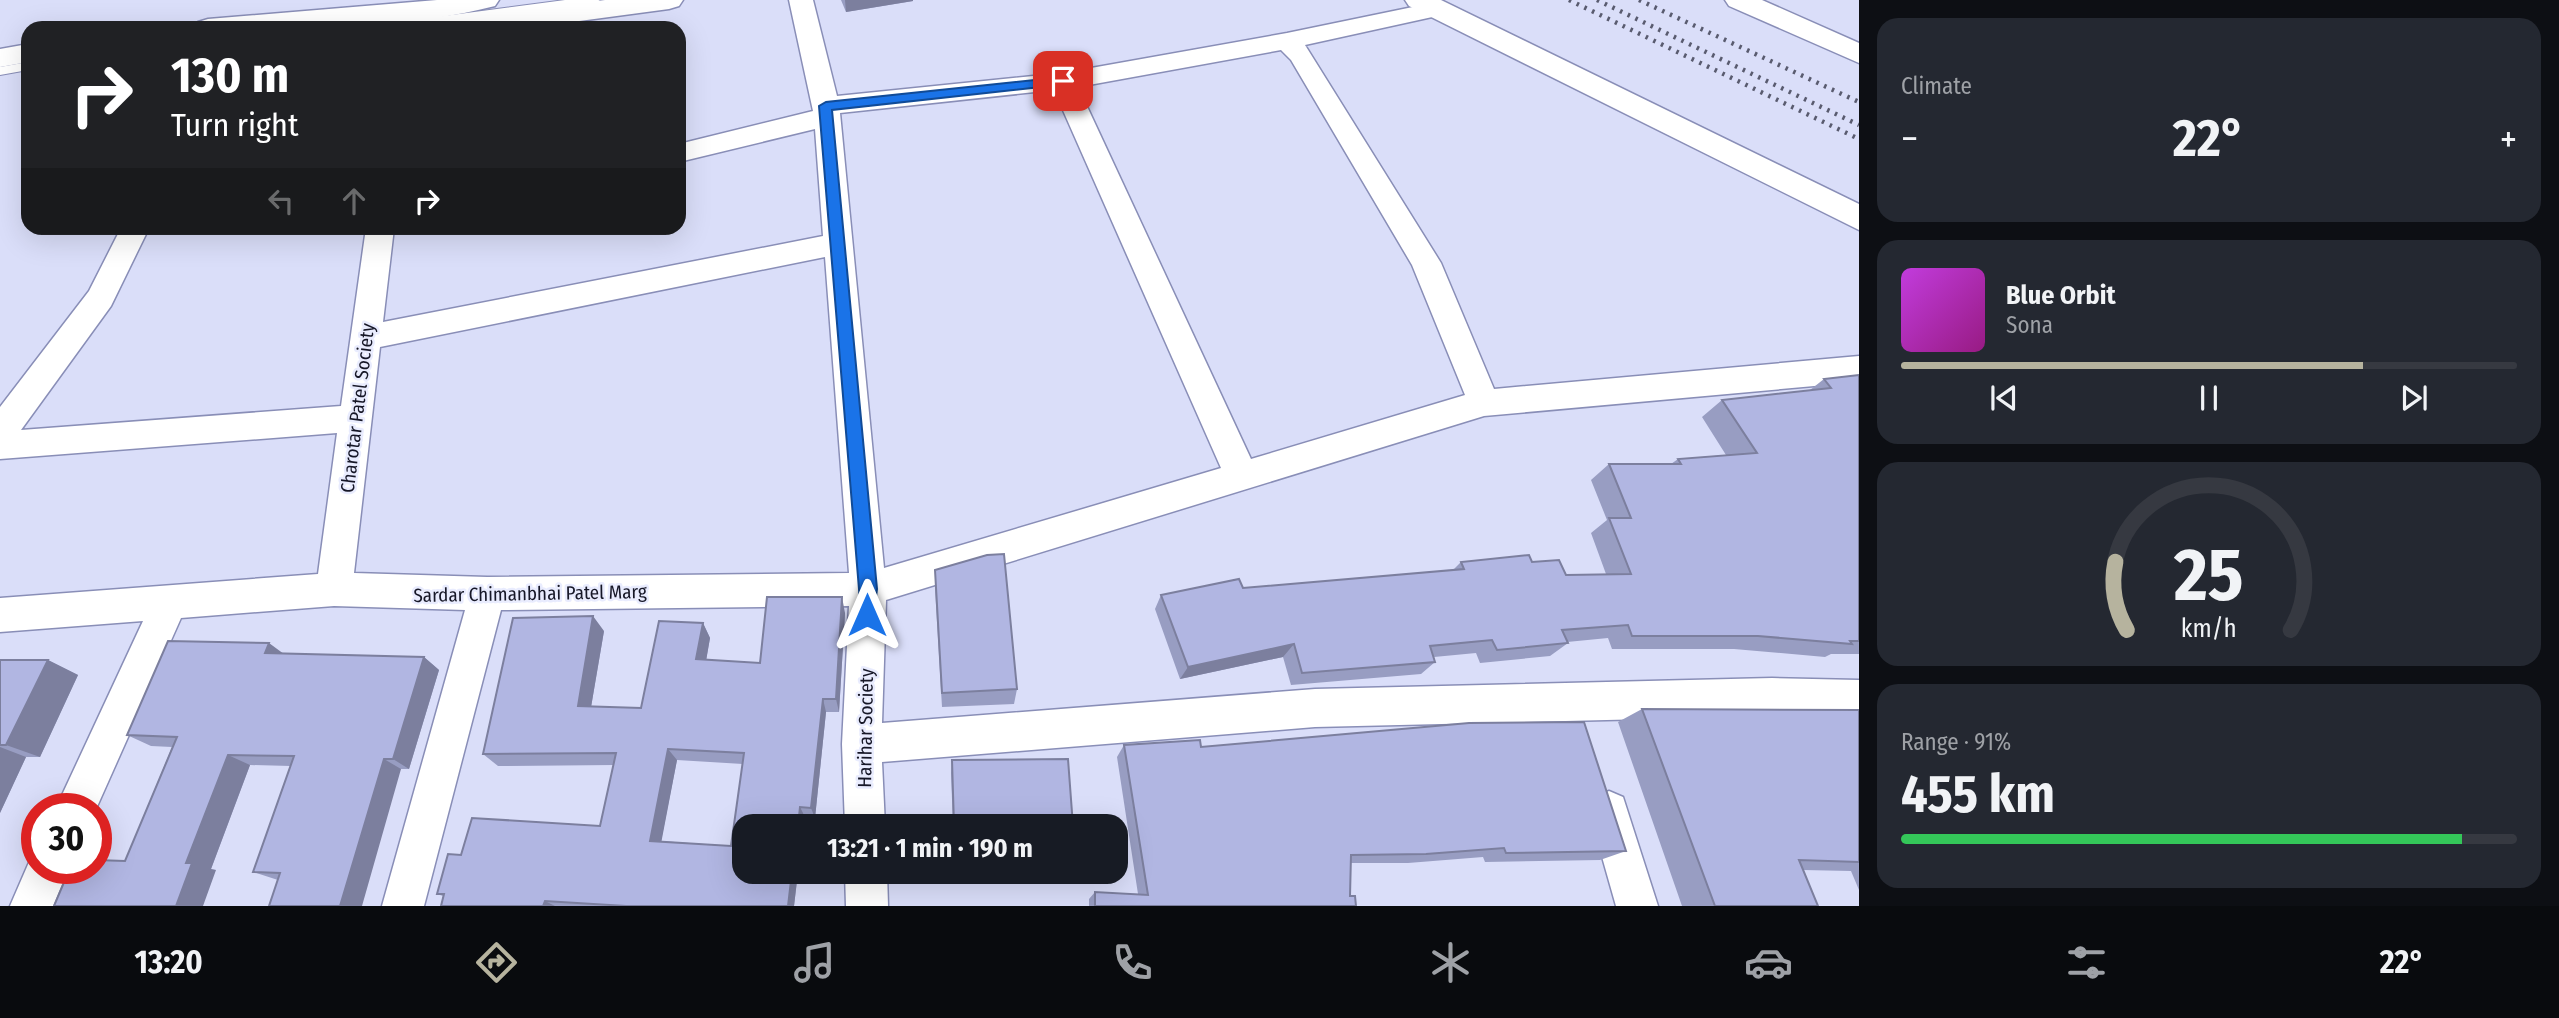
<!DOCTYPE html>
<meta charset="utf-8">
<style>
body{margin:0;font-family:"Fira Sans Condensed",sans-serif;background:#242831;color:#f1f3f6;height:100vh;display:flex;flex-direction:column;font-size:26px;white-space:nowrap}
*{box-sizing:border-box;margin:0}
p{font-size:23px;color:#9ea1a6}
.icon{flex:none;width:38px;height:38px;fill:none;stroke:currentColor;stroke-width:2;stroke-linecap:round;stroke-linejoin:round}
.map{position:relative;flex:1;overflow:hidden}
.sheet{display:flex;flex-direction:column;gap:18px;padding:18px;background:#0d0f14;width:700px}
.sheet>*{flex:none}
.top-card{position:absolute;left:21px;top:21px;width:665px;height:214px;border-radius:21px;box-shadow:0 7px 28px #0002;background:#202124;color:#fff;overflow:hidden}
.speed{position:absolute;left:21px;top:793px;display:flex;gap:14px;font-size:35px;font-weight:700;text-align:center}
.speed>*{display:grid;place-content:center;width:91px;height:91px;border-radius:50%;background:#171b24;box-shadow:0 7px 28px #0002;line-height:1}
.speed .limit{border:10px solid #d22;background:#fff;color:#111}
.pin{position:absolute;display:grid;place-items:center;width:60px;height:60px;color:#fff;margin:-30px;border-radius:14px;box-shadow:0 4px 10px #0006}
.me{position:absolute;width:77px;margin:-38px;rotate:0deg;stroke-linejoin:round;filter:drop-shadow(0 0 5px #0008)}
.turn{display:flex;align-items:center;gap:24px;height:147px;padding:0 35px;font-size:32px}
.turn .icon{width:91px;height:91px;stroke-width:2.5}
.turn b{display:block;font-size:49px;line-height:60px}
.lanes{display:flex;align-items:center;height:66px;padding:0 35px;background:#0003;justify-content:center;gap:35px;direction:ltr}
.lanes .off{opacity:.35}
.big{font-size:52px;font-weight:700;line-height:1.1}
.sheet .widget{flex:1;display:flex;flex-direction:column;justify-content:center;gap:10px;min-width:0;padding:0 24px;border-radius:21px;background:#242831}
.sheet .dial{align-items:center;gap:0}
.dial svg{height:182px;overflow:visible;fill:none;stroke:#363941;stroke-width:7;stroke-linecap:round;text-anchor:middle}
.dial text{fill:#f1f3f6;stroke:none}
.song{display:flex;align-items:center;gap:21px}
.cover{width:84px;height:84px;border-radius:10px;background:linear-gradient(135deg,hsl(290 70% 55%),hsl(310 70% 35%))}
.played{height:7px;border-radius:4px;background:linear-gradient(90deg,#b6b39e 75%,#363941 75%)}
.keys{display:flex;justify-content:space-around;direction:ltr}
.heat{display:flex;justify-content:space-between;align-items:center;font-size:38px;direction:ltr}
.charge{height:10px;border-radius:5px;background:linear-gradient(90deg,#34c759 91%,#363941 0)}
.trip{position:absolute;left:732px;top:814px;width:396px;height:70px;border-radius:21px;background:#171b24;box-shadow:0 7px 28px #0002;font-weight:700;line-height:70px;text-align:center}
.dock{display:flex;height:112px;justify-content:space-around;align-items:center;background:#090b0e;color:#9ea1a6}
.dock .icon{width:49px;height:49px}
.dock .active{color:#b6b39e}
.dock b{font-size:32px;color:#f1f3f6}
main{display:flex;flex:1;min-height:0}
.map>svg:first-child{display:block}
.lines{fill:none;stroke-linecap:round;stroke-linejoin:round}
.lane-casing{stroke:#898eb7;stroke-width:2}
.street-casing{stroke:#898eb7;stroke-width:3}
.secondary-casing{stroke:#898eb7;stroke-width:3}
.lane{fill:#fff;fill-rule:evenodd}
.street{fill:#fff;fill-rule:evenodd}
.secondary{fill:#fff;fill-rule:evenodd}
.rail{stroke:#595b6f;stroke-width:4.5;stroke-dasharray:2.5 6;stroke-linecap:butt}
.wall{fill:#989dc2;fill-rule:evenodd}
.shaded-wall{fill:#7c7f9e}
.building{fill:#b1b6e2;stroke:#7c7f9e;stroke-width:2;fill-rule:evenodd}
.route{fill:#1a73e8;stroke:#114b97;stroke-width:2}
.labels{text-anchor:middle;stroke-width:5;stroke-linejoin:round;paint-order:stroke}
.street-label{font-size:19px;fill:#161727;stroke:#e9ecfe}
</style>
<main>
<div class="map">
<svg width="1859" height="906" viewBox="0 0 1859 906">
<rect width="100%" height="100%" fill="#dadef9"/>
<g class="lines">
<defs>
<path id="lane" d="M565,0H600L594,4L444,24L343,28L349,24L444,16Z
M28,62V70L0,75V67Z"/>
<path id="street" d="M789,0H813L837,96L1063,73L1287,33L1437,2L1446,4L1449,9L1446,14L1305,45L1441,263L1494,389L1859,356V382L1484,416L886,600L882,723L1315,689L1772,678L1859,680V718L1772,716L1315,727L882,762L885,826H845L842,744L849,606L501,610L424,906H382L465,610L334,606L181,618L96,809L56,808L143,621L0,632V598L318,574L337,433L0,459V407L89,291L121,228H149L111,306L21,430L341,406L366,228H394L383,322L823,236L815,129L679,162V144L813,111ZM1281,50L1291,60L1412,265L1465,395L1251,459L1078,87ZM1054,90L1221,468L884,568L840,113ZM825,257L849,573L487,577L354,573L380,347Z
M1609,791L1623,797L1658,906H1616L1589,811L1595,797Z
M37,852V868H69L53,906H10L33,853Z
M845,872H887L888,906H846Z"/>
<path id="secondary" d="M437,0H499L495,6C397,31 293,28 194,28L198,22L208,19Z
M605,0H683L679,6L669,9L527,28H448L452,22L462,19Z
M1405,0H1441L1859,204V230L1409,6Z
M1725,0H1762L1859,43V63L1729,6Z
M28,44V62L0,67V49Z"/>
</defs>
<!-- lane casing -->
<use href="#lane" class="lane-casing"/>
<!-- street casing -->
<use href="#street" class="street-casing"/>
<!-- secondary casing -->
<use href="#secondary" class="secondary-casing"/>
<!-- lane -->
<use href="#lane" class="lane"/>
<!-- street -->
<use href="#street" class="street"/>
<!-- secondary -->
<use href="#secondary" class="secondary"/>
<!-- rail -->
<path class="rail" d="M1569,0L1859,139
M1597,0L1859,125
M1639,0L1859,102"/>
</g>
<!-- wall -->
<path class="wall" d="M841,0H913V1L846,12Z
M1859,375V654H1831L1825,657L1734,649H1612L1608,638L1567,642L1568,643L1550,656L1480,663L1476,653L1434,657L1435,662L1421,674L1291,685L1283,657L1180,679L1155,609L1161,595L1453,570L1461,562H1532L1566,575L1606,574L1591,533L1607,520L1591,480L1609,464H1671L1678,459L1726,455L1702,417L1722,400L1810,390L1824,379Z
M935,570L1017,689L1014,704L942,707L935,588Z
M845,613L839,712H826L815,818L805,817L804,826H744V872H798L794,906H441L443,896L437,894L461,855L600,826L614,765L498,766L483,754L604,631L591,707L641,708L703,623L710,638L706,660L760,663ZM677,760L743,764L731,846L661,841Z
M284,654L424,657L439,670L409,769H401L278,880L253,872L291,766L250,765L211,869L216,870L125,861L172,747L151,746L127,735Z
M0,660H48L78,675L40,757H26L0,813Z
M1642,709L1859,710V890L1851,871L1803,870L1818,906H1682L1618,722Z
M1124,745L1201,747L1626,851L1600,860L1485,862L1483,857L1408,863H1351L1350,896L1356,906H1089V899L1095,892L1138,894L1117,757Z
M952,760L1073,826H953L951,773Z"/>
<!-- shaded-wall -->
<path class="shaded-wall" d="M845,0H913V1L846,12Z
M842,597L845,613L839,712L836,699Z
M593,616L604,631L589,719L578,706Z
M703,623L710,638L704,673L696,659Z
M269,643L288,657L265,653Z
M1294,644L1283,657L1180,679L1188,667Z
M424,657L439,670L409,769L393,759Z
M48,660L78,675L40,757L6,745Z
M823,699L826,712L815,818L811,808Z
M0,747L26,757L0,813Z
M668,749L677,760L660,849L650,841Z
M228,755L250,765L211,869L216,870L203,906H176L186,863Z
M384,759L401,769L362,906H340Z
M800,807L805,817L804,826H798Z
M792,872H798L794,906H788Z
M545,901L555,906H543Z"/>
<!-- building -->
<path class="building" d="M1859,375V641H1850L1852,644L1758,636H1632L1628,625L1562,630L1568,643L1497,650L1492,640L1430,646L1435,662L1302,673L1294,644L1188,667L1161,595L1239,579L1243,588L1464,569L1461,562L1529,555L1532,562L1559,560L1566,575L1631,574L1609,518H1631L1609,464H1681L1678,459L1757,453L1722,400L1831,388L1824,379Z
M1004,554L1017,689L942,693L935,570L987,555Z
M767,597H842L836,699H823L811,808L800,807L798,826H744V872H792L788,906H626L545,901L543,906H441L444,894H437L448,854L461,855L472,818L600,826L616,753L483,754L513,618L593,616L578,706L641,708L659,621L703,623L696,659L760,663ZM668,749L744,753L731,846L650,841Z
M168,641L269,643L265,653L424,657L393,759H384L340,906H269L280,873L253,872L294,756L228,755L186,863H192L176,906H54L70,868H96V860L125,861L177,737L127,735Z
M0,660H48L6,745H0Z
M1642,709L1859,710V862L1799,860L1818,906H1715Z
M1584,722L1626,851L1506,853L1504,848L1426,854L1351,855L1350,896H1355L1356,906H1095V892L1148,895L1124,745L1200,740L1201,747L1469,723Z
M1068,759L1073,826H954L952,760Z"/>
<!-- route -->
<path class="route" d="M1063,77L1068,79V84L832,110L877,589L873,620L867,623L861,620L859,589L819,106L826,102Z"/>
<g class="labels">
<!-- street labels -->
<g class="street-label">
<text transform="translate(357 408) rotate(-83)" y="7">Charotar Patel Society</text>
<text transform="translate(530 593) rotate(-1)" y="7">Sardar Chimanbhai Patel Marg</text>
<text transform="translate(865 728) rotate(-89)" y="7">Harihar Society</text>
</g>
</g>
</svg>
<div class="speed"><div class="limit">30</div></div>
<div class="pin" style="left:1063px;top:81px;background:#d93025"><svg class="icon" aria-label="arrive" viewBox="0 0 24 24"><path d="M6 21V4h12l-3 4 3 4H6"/></svg></div>
<svg class="me" style="left:867px;top:615px" viewBox="-20 -20 40 40"><path d="M0-17L14 15 0 8-14 15z" fill="#1a73e8" stroke="#fff" stroke-width="4"/></svg>
<div class="trip">13:21 · 1 min · 190 m</div>
<div class="top-card">
<div class="turn"><svg class="icon" aria-label="right" viewBox="0 0 24 24"><path d="M7 20v-9h11M14 6l5 5-5 5"/></svg><div><b>130 m</b>Turn right</div></div>
<div class="lanes"><svg class="icon off" aria-label="left" viewBox="0 0 24 24"><path d="M17 20v-9H6M10 6l-5 5 5 5"/></svg><svg class="icon off" aria-label="ahead" viewBox="0 0 24 24"><path d="M12 20V5M6 11l6-6 6 6"/></svg><svg class="icon" aria-label="right" viewBox="0 0 24 24"><path d="M7 20v-9h11M14 6l5 5-5 5"/></svg></div>
</div>
</div>
<section class="sheet">
<div class="widget"><p>Climate</p>
<div class="heat"><a>−</a><b class="big">22°</b><a>+</a></div>
</div>
<div class="widget">
<div class="song"><i class="cover"></i><div><b>Blue Orbit</b><p>Sona</p></div></div>
<div class="played"></div>
<div class="keys"><svg class="icon" aria-label="previous" viewBox="0 0 24 24"><path d="M18 5L8 12l10 7zM5 5v14"/></svg><svg class="icon" aria-label="pause" viewBox="0 0 24 24"><path d="M8 5v14M16 5v14"/></svg><svg class="icon" aria-label="next" viewBox="0 0 24 24"><path d="M6 5l10 7-10 7zM19 5v14"/></svg></div>
</div>
<div class="widget dial"><svg viewBox="0 0 100 80">
<path d="M14 69A42 42 0 1 1 86 69"/>
<path d="M14 69A42 42 0 0 1 9 39" stroke="#b6b39e"/>
<text x="50" y="56" font-size="32" font-weight="700">25</text>
<text x="50" y="72" font-size="11">km/h</text>
</svg></div>
<div class="widget"><p>Range · 91%</p><b class="big">455 km</b><div class="charge"></div></div>
</section>
</main>
<nav class="dock">
<b>13:20</b>
<svg class="icon active" aria-label="directions" viewBox="0 0 24 24"><path d="M12 3l9 9-9 9-9-9zM9 14v-3h6M13 9l2 2-2 2"/></svg>
<svg class="icon" aria-label="music" viewBox="0 0 24 24"><path d="M9 18V5l10-2v13"/><circle cx="6" cy="18" r="3"/><circle cx="16" cy="16" r="3"/></svg>
<svg class="icon" aria-label="phone" viewBox="0 0 24 24"><path d="M5 4h4l2 5-3 2q2 4 5 5l2-3 5 2v4C11 20 4 13 5 4z"/></svg>
<svg class="icon" aria-label="climate" viewBox="0 0 24 24"><path d="M12 3v18M4 7l16 10M4 17L20 7"/></svg>
<svg class="icon" aria-label="car" viewBox="0 0 24 24"><path d="M5 17H2v-5l4-1 3-4h7l3 4 3 1v5h-3M9 17h6M6 11h13"/><circle cx="7" cy="17" r="2"/><circle cx="17" cy="17" r="2"/></svg>
<svg class="icon" aria-label="filters" viewBox="0 0 24 24"><path d="M4 7h16M4 17h16"/><circle cx="9" cy="7" r="2"/><circle cx="15" cy="17" r="2"/></svg>
<b>22°</b>
</nav>
